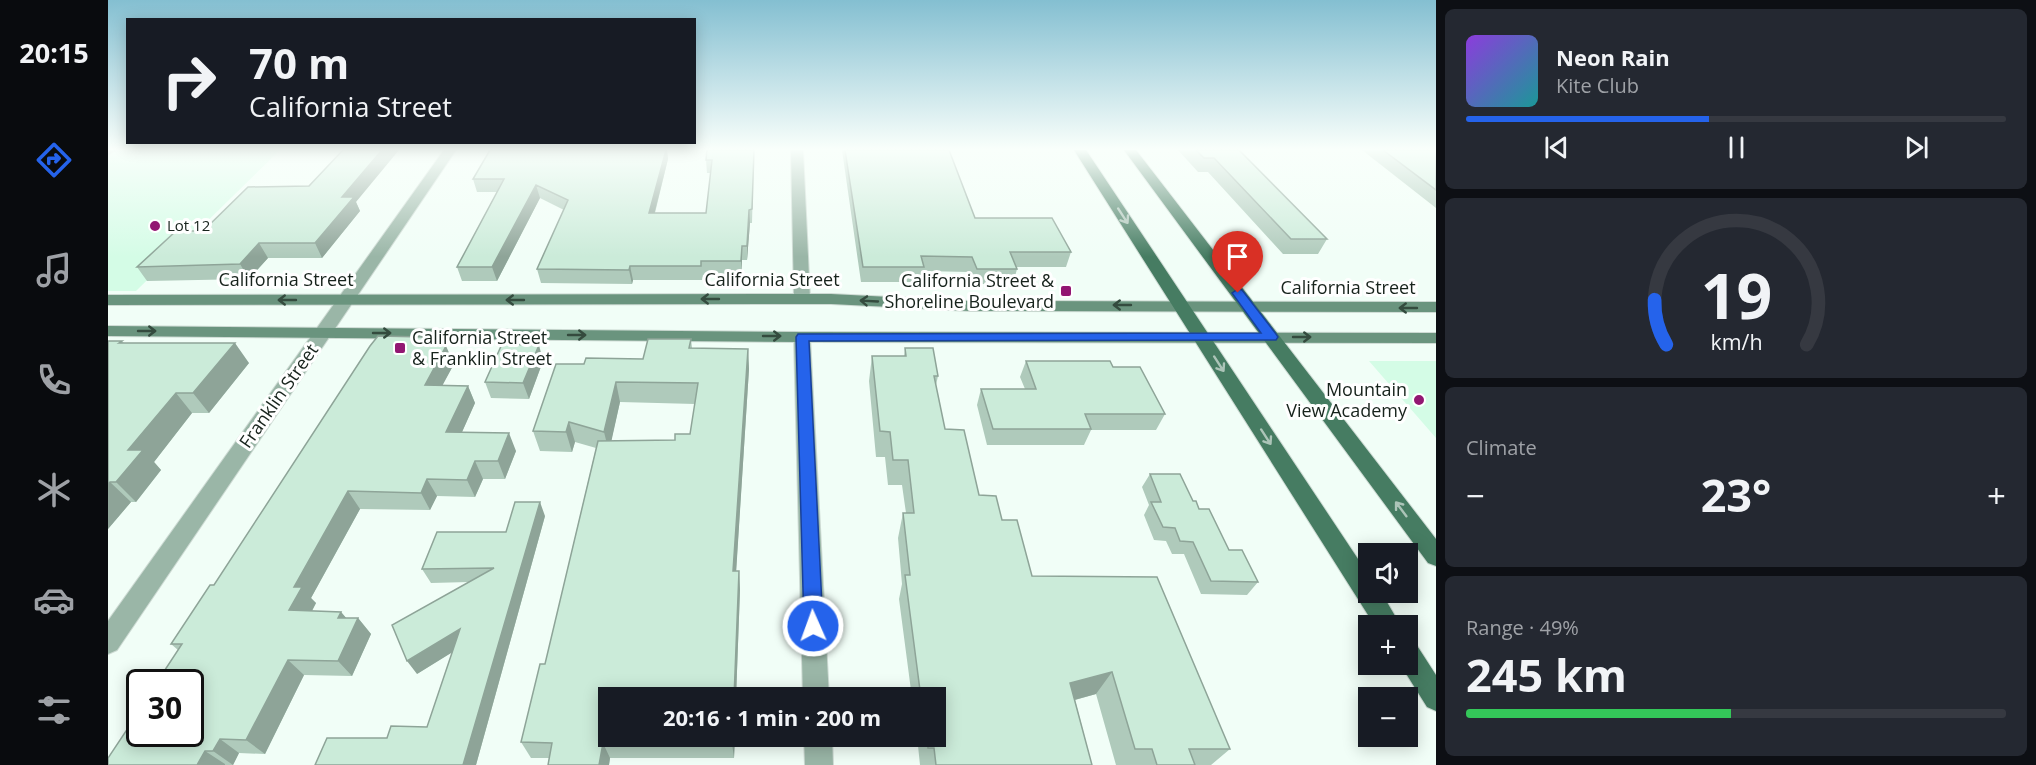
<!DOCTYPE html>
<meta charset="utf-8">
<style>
body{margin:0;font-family:"Open Sans",sans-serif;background:#242831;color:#f1f3f6;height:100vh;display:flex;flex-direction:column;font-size:22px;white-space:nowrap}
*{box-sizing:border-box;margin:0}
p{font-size:20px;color:#9ea1a6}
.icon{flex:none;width:33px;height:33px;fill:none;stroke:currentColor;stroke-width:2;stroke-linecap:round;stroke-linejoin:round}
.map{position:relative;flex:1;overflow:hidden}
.drawer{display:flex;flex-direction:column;gap:9px;padding:9px;background:#0d0f14;width:600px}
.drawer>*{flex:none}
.hud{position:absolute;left:18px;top:18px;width:570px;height:126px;border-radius:0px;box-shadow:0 3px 15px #0003;background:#171b24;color:#f1f3f6;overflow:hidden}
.buttons{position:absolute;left:1250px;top:543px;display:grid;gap:12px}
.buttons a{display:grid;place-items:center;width:60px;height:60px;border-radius:0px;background:#171b24;box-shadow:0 3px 15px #0003;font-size:30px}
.speed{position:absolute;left:18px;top:669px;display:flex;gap:12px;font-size:30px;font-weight:700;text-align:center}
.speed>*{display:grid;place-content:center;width:78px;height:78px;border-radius:50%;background:#171b24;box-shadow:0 3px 15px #0003;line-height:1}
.speed .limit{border:3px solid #111;border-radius:9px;background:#fff;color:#111}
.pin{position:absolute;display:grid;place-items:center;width:51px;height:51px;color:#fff;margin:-62px -26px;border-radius:50% 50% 50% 0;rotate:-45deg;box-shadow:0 0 6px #0007}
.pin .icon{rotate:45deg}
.me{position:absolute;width:66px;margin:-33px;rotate:358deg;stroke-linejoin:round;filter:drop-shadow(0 0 4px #0008)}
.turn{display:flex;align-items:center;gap:21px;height:126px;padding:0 24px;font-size:27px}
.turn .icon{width:78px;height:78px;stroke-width:2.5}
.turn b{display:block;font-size:42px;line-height:51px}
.big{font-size:45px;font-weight:700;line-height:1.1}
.drawer .widget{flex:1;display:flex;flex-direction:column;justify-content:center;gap:9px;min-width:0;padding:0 21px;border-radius:9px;background:#242831}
.drawer .dial{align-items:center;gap:0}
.dial svg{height:156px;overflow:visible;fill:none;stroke:#363941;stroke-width:7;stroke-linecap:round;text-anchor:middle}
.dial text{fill:#f1f3f6;stroke:none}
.song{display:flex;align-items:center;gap:18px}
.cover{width:72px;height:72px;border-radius:9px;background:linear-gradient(135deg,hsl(270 70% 55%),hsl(180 70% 35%))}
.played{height:6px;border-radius:3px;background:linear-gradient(90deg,#2563eb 45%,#363941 45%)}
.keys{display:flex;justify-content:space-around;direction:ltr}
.heat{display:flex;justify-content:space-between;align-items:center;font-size:33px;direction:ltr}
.charge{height:9px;border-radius:4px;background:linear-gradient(90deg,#34c759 49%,#363941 0)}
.trip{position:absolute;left:490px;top:687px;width:348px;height:60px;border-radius:0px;background:#171b24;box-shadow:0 3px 15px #0003;font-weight:700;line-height:60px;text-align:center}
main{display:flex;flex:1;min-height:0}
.tabs{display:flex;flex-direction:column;width:108px;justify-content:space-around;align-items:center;background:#090b0e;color:#9ea1a6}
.tabs .icon{width:42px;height:42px}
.tabs .selected{color:#2563eb}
.tabs b{font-size:27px;color:#f1f3f6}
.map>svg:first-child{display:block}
.built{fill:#d4fce6}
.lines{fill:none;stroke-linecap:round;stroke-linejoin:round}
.minor-casing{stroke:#cedbd4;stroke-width:2}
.secondary-casing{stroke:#cedbd4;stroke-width:2}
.primary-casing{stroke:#cedbd4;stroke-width:2}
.minor{fill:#9ab6a7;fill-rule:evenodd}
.secondary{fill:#6a947e;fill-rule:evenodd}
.primary{fill:#467c62;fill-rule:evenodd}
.wall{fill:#afcabb;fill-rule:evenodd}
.shaded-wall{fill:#8ea498}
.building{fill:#cbebd9;stroke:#8ea498;stroke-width:1.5}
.oneway{stroke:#acc4b8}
.oneway2{stroke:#344b3e}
.route{fill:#2563eb;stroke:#184099;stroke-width:1.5}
.poi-dot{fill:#921672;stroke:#fff;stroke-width:2}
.labels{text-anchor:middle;stroke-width:6;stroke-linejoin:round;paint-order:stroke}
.far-poi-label{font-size:15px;fill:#17231c;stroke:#fff;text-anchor:start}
.street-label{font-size:18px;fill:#17231c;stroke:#fff}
.poi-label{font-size:18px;fill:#17231c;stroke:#fff;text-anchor:end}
</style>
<main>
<nav class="tabs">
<b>20:15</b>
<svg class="icon selected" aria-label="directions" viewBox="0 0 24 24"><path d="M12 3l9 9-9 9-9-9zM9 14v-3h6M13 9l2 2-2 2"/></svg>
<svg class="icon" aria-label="music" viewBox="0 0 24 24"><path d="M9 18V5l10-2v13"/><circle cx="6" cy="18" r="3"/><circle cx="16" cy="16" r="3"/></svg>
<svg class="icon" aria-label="phone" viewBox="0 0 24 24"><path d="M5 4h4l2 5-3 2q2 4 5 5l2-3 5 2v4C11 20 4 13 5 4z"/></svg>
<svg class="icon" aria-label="climate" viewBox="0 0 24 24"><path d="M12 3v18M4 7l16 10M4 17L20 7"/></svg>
<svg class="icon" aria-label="car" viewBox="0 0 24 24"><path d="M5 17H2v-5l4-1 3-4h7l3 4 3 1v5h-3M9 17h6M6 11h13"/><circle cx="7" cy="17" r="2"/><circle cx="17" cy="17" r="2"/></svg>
<svg class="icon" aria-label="filters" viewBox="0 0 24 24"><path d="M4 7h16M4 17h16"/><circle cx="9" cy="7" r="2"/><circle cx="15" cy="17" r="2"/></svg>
</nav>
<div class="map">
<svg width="1328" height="765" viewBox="0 0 1328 765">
<rect width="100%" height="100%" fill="#f1fef7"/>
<!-- built -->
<path class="built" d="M0,150H172L28,291H0Z
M1261,361H1328V438Z"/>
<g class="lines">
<defs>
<path id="minor" d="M0,150H8L0,155Z
M336,150H348L9,650L0,654V621Z
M683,150H695L702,299L694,304L686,299Z
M694,332L700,333L702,337L721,698H695L686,337L688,333Z
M696,736H724L725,765H697Z"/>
<path id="secondary" d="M723,294L862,301L1328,302V312L862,311L723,304L0,305V295Z
M0,326L694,332L1328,333V343L694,342L0,336Z"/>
<path id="primary" d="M966,150H978L1260,574V592H1273L1293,626H1267Z
M1016,150H1028L1328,539V566L1320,563Z
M1299,641L1308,644L1328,675V711L1319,707L1292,664H1299Z"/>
</defs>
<!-- minor casing -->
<use href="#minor" class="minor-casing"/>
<!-- secondary casing -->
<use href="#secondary" class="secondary-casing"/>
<!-- primary casing -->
<use href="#primary" class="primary-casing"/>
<!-- minor -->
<use href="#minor" class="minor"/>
<!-- secondary -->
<use href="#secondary" class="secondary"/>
<!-- primary -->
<use href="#primary" class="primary"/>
</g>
<!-- wall -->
<path class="wall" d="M382,150H559L560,159L547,213H598L603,173H599L598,160L646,150L644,223H642L639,260H634L633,275H595L594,280H525L524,284L433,283L429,269L456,210L432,198L389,281H354L349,267L389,192H369L365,179Z
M734,150H841L867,218L963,252L958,267H909V269L905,284H865L861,272L815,271L814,282H753Z
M1070,150H1131L1219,239L1210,254H1175L1100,172H1090Z
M1254,150H1328V208Z
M248,202L252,211L214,258H160L141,279L39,281L29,267Z
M316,337L320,346L346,364L334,385L360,386L367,403L354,432L408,451L397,479H375L367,497L329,496L322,510L252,509L203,598L208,603L204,611L233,612L238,618H250L263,634L244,676L196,675L157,754L131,753L125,765H0L70,650L63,644L106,585Z
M583,339L584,348L640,349L641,369L628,571H631L632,590L628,698H501V736H627L626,758H502L501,765H440L441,758H423L413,742L437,664L488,448L467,442L464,452L432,451L425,431L476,364L535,359ZM512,402L587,404L582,434L567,440L503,441Z
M0,341H14L16,343L141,363L101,413H84L46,462L53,470L28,502H23L0,529Z
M797,348L830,376L828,385L837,429L871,495L894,520L924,576L1122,749L1103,765H1008L988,694L967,700L984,765H812L809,736H828V698H804L791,599L794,584L790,538L795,513H798L794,485H780L777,457H768L761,381L764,356H796Z
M435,361L421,399L383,398L377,382Z
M918,361L1005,367L1057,414L1048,430H983L976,445H879L869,405L873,389H917L912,377Z
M1042,474L1085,501L1091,509L1121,550L1150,582L1139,595L1093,594L1076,554H1064L1058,541L1046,540L1036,515L1041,505L1034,487Z
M437,516L368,765H207L279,738L319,727L344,652L309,674L361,582L323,583L314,569L398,532Z"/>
<!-- shaded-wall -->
<path class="shaded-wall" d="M274,150H291L248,202L252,211L214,258L207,243L234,197Z
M558,150H559L560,159L543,227L541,213Z
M428,185L432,198L389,281L384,267Z
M641,210L642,223L639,260V246Z
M151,243L160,258L141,279L132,264Z
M634,246V260L633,275V261Z
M522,266L525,280L524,284L521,270Z
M316,337L324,354L311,345Z
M127,343L141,363L101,413L85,393Z
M431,345L435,361L421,399L415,383Z
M338,346L346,364L325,403L317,385Z
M640,349L641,369L627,590L625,571Z
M508,382L512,402L501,452L496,432Z
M360,386L367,403L346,450L338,432Z
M68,393L84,413L46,462L53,470L28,502L8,482L20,450Z
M461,422L467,442L464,452L458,432Z
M401,433L408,451L397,479L390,461Z
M367,461L375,479L367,497L359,480Z
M319,479L329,496L322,510L313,493Z
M2,482L23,502L0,529V485Z
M240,491L252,509L203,598L208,603L196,626L181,610L186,587Z
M432,502L437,516L368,765H355Z
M631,571L632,590L628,698H626Z
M233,612L246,627L250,618L263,634L244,676L230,661V618Z
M352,629L361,642L309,674L299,661Z
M180,660L196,675L157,754L138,740Z
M1004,672L988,694L948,705L962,683Z
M625,736H627L626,758L624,743Z
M112,739L131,753L125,765L105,751Z
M495,743L502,758L501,765H491Z
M97,751L117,764V765H89Z"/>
<!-- building -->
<path class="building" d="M235,150H274L234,197H246L207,243H151L132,264L29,267L68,231H95L140,187L201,186Z
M382,150H558L541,213H598L604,160H598L599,150H646L644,209L641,210L639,246H634L633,261H593V266H522L521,270L429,269L460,200L428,185L384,267H349L396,179H365Z
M737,150H841L867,218H944L963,252H902L909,269H869L864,257L813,256L816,267H755Z
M1088,150H1131L1219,239H1183L1106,158H1096Z
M1275,150H1328V190Z
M270,336L316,337L311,345L338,346L317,385L360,386L338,432L401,433L390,461H367L359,480L319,479L313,493L240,491L186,587H194L181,610L233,612L230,618H250L230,661L180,660L138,740L112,739L105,751H97L89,765H0V758L32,710V734H82V682H49L74,644H63L102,585H106L262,346Z
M540,339H583L581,348L640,349L625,571H631L626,698H501V736H625L624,743H495L491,765H440L444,743L413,742L432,664H437L490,441L567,440V434H582L590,383L508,382L496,432L461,422L458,432L425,431L448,364H476L478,358L535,359Z
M0,341H14L11,343H127L85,393H68L20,450H35L8,482H2L0,485Z
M394,344L431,345L415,383L377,382Z
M797,348H825L830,376H826L837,429L856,430L871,495L888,496L894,520H909L924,576L1049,577L1122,749H1081L1087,765H1049L1044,749H1027L1004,672L962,683L984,765H828L826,748H820L819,736H828V698H813L797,575H802L795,513H806L800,460H785L782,432L772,431L764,356H798Z
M918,361H1002L1005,367H1032L1057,414H977L983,429H885L873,389H928Z
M1042,474H1072L1085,501H1088L1091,509H1101L1121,550H1134L1150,582L1103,581L1085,542L1072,541L1067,528L1055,527L1043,502H1053Z
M407,502H432L355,765H207L219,738H279L283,726L319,727L352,629L299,661L284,625L386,568L314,569L329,532H398Z"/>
<!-- one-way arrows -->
<defs><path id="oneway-shaft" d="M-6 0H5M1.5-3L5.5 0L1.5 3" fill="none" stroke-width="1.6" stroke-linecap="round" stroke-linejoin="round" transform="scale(1.5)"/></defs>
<g class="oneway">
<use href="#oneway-shaft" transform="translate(1015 216) rotate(57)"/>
<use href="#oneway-shaft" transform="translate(1111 364) rotate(57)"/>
<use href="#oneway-shaft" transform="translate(1158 437) rotate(57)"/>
<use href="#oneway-shaft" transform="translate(1293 509) rotate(-127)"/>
</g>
<g class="oneway2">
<use href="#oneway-shaft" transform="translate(602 299) rotate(180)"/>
<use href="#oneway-shaft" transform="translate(179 300) rotate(180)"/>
<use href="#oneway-shaft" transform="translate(407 300) rotate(180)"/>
<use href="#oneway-shaft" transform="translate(761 301) rotate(-177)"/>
<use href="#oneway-shaft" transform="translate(1014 305) rotate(-180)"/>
<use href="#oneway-shaft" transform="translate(1300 308) rotate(180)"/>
<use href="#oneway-shaft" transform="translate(39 331)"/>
<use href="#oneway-shaft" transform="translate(274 333)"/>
<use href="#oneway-shaft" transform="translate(469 335)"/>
<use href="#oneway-shaft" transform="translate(664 336)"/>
<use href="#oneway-shaft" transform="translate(1194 337)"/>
</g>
<!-- sky -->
<linearGradient id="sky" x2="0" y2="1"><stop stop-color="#84bfd1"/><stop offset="0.58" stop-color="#f9fffb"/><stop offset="1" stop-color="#f9fffb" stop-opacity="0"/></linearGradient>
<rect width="1328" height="257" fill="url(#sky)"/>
<!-- route -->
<path class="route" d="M1130,289L1134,290L1168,334L1170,337L1168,340L701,341L715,626L712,632L705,635L699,632L696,626L688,337L690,334L1153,333L1124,293Z"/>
<!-- markers -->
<g class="poi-dot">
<circle cx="47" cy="226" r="6"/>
<rect x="952" y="285" width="12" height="12" rx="3"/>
<rect x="286" y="342" width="12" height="12" rx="3"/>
<circle cx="1311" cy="400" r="6"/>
</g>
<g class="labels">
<!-- far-poi labels -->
<g class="far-poi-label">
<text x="59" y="231">Lot 12</text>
</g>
<!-- street labels -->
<g class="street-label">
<text x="178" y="286">California Street</text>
<text x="664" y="286">California Street</text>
<text x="1240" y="294">California Street</text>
<text transform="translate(171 396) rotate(-55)" y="6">Franklin Street</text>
</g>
<!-- poi labels -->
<g class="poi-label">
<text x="946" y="287">California Street &amp;<tspan x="946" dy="21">Shoreline Boulevard</tspan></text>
<text x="304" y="344" text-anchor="start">California Street<tspan x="304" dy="21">&amp; Franklin Street</tspan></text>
<text x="1299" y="396">Mountain<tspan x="1299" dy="21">View Academy</tspan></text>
</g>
</g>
</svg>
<div class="buttons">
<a><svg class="icon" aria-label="sound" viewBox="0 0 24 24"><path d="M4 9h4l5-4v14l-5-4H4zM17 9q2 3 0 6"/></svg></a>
<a>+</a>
<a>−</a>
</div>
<div class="speed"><div class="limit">30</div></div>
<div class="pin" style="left:1130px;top:293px;background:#d93025"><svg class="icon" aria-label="arrive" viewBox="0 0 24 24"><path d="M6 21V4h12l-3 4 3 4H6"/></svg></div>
<svg class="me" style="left:705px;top:626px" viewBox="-20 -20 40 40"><circle r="17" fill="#2563eb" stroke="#fff" stroke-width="3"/><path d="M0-11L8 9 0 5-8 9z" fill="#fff"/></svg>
<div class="trip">20:16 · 1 min · 200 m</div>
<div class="hud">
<div class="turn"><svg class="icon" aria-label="right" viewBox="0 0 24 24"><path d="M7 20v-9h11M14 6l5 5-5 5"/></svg><div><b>70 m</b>California Street</div></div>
</div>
</div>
<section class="drawer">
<div class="widget">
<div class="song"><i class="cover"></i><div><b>Neon Rain</b><p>Kite Club</p></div></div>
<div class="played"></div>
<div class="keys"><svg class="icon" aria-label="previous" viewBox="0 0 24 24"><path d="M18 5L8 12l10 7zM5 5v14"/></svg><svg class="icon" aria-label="pause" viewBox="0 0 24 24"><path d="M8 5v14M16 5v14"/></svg><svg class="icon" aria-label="next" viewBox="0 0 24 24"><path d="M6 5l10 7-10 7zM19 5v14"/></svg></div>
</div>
<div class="widget dial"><svg viewBox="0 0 100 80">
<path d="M14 69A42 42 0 1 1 86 69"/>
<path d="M14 69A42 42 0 0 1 8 46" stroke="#2563eb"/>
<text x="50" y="56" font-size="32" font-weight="700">19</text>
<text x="50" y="72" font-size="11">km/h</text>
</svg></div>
<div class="widget"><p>Climate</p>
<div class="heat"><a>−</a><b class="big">23°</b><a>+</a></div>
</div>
<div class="widget"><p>Range · 49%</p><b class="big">245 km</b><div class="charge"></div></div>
</section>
</main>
